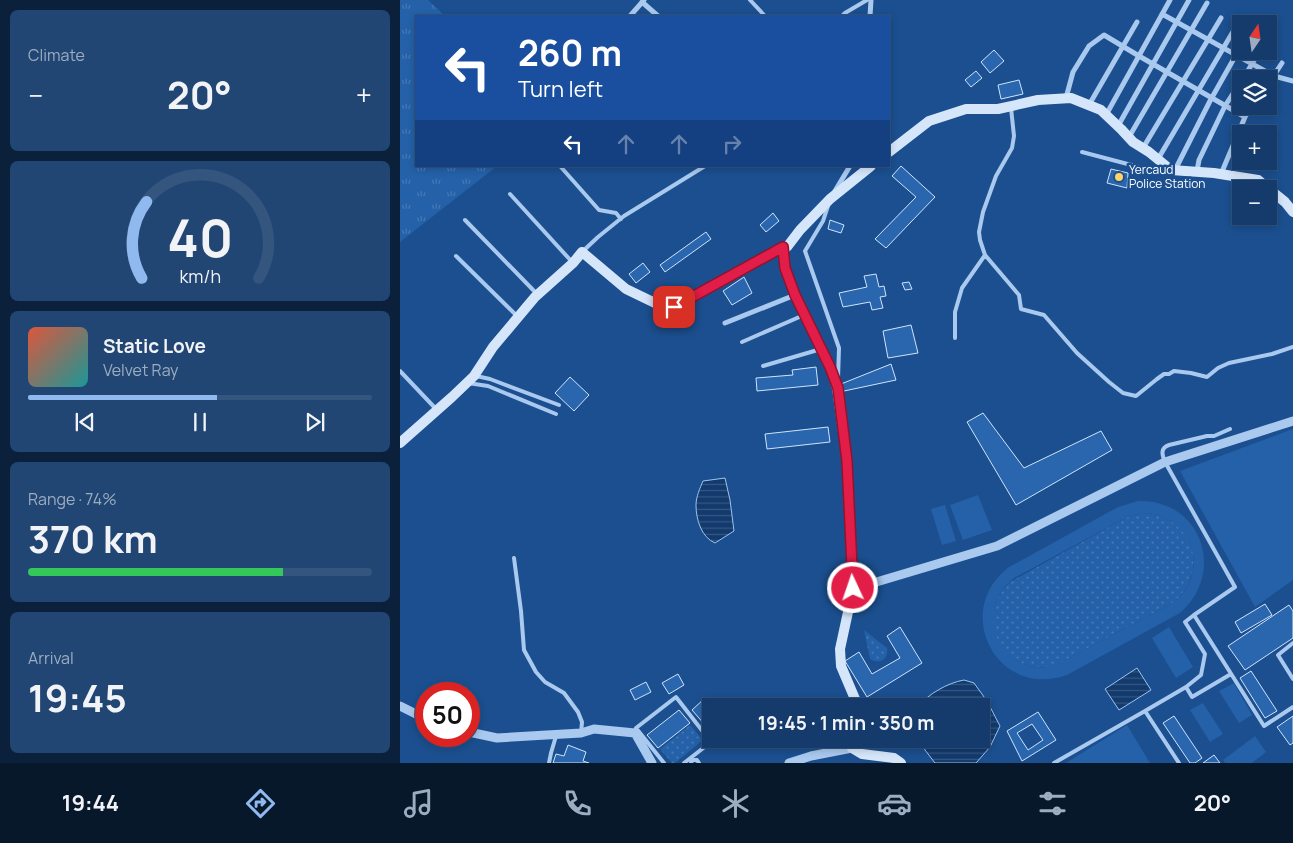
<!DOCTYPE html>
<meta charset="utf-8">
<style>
body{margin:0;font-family:Manrope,sans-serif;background:#214673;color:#f1f3f6;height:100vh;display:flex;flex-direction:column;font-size:19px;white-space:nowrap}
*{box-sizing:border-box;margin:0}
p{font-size:16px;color:#9dadc1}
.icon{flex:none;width:28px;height:28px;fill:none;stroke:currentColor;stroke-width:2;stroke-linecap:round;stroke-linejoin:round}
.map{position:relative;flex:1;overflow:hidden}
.side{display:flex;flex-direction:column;gap:10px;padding:10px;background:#0b203b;width:400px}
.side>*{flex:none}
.guide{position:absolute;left:15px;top:15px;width:475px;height:152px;border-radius:0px;box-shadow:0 2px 8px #0003,0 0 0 1px #33557e;background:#1a4fa0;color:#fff;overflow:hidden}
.needle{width:32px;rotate:13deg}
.controls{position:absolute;left:832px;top:15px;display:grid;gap:10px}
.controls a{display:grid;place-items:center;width:45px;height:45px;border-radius:0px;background:#143b6b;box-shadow:0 2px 8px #0003,0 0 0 1px #33557e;font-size:25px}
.speed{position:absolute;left:15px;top:682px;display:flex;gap:10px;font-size:25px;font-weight:700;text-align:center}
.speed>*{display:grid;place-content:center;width:65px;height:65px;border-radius:50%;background:#143b6b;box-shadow:0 2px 8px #0003,0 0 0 1px #33557e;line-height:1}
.speed .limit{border:8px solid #d22;background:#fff;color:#111}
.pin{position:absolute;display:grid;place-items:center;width:42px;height:42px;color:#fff;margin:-21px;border-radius:10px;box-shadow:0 2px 8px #0006}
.me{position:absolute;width:55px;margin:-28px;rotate:357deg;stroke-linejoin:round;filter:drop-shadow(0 0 4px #0008)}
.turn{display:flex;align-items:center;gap:18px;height:105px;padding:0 20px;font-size:22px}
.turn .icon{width:65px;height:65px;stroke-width:2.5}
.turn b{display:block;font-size:35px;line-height:42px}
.lanes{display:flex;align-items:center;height:48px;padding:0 20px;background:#0003;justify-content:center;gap:25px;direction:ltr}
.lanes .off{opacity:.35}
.big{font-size:38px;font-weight:700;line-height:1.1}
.side .tile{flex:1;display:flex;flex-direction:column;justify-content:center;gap:8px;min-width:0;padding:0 18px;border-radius:8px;background:#214673}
.side .dial{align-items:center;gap:0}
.dial svg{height:130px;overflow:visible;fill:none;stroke:#33557e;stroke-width:7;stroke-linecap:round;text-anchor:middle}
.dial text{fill:#f1f3f6;stroke:none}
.song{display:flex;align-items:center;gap:15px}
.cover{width:60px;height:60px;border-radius:8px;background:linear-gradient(135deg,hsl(10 70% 55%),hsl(180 70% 35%))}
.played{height:5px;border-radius:2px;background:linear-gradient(90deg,#90b9f0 55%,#33557e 55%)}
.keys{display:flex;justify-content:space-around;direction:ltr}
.heat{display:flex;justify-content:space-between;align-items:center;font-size:28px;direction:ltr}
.charge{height:8px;border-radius:4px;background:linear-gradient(90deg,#34c759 74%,#33557e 0)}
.trip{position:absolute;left:302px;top:698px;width:288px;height:50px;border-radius:0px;background:#143b6b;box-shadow:0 2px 8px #0003,0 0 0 1px #33557e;font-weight:700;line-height:50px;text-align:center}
.dock{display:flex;height:80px;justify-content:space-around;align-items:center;background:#08182b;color:#9dadc1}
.dock .icon{width:35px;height:35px}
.dock .selected{color:#90b9f0}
.dock b{font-size:22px;color:#f1f3f6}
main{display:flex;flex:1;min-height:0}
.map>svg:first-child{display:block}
.grass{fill:url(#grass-dots)}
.park{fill:url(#park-tufts)}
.pitch{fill:#2461a8;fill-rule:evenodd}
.water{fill:url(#water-rules);stroke:#9cc4f0}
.building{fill:#2a66ad;stroke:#cfe3fa;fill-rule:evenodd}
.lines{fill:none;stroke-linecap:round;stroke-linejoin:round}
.service{stroke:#a9c9ee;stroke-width:4}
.minor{stroke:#a9c9ee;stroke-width:5}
.tertiary{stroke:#a9c9ee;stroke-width:9}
.secondary{stroke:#d6e6fa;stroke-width:10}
.route-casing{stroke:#92132f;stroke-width:12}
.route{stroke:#e11d48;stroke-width:9}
.poi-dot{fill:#ffd166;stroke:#1b4f8f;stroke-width:2}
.labels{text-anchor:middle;stroke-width:5;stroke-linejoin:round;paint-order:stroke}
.poi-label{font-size:12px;fill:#fff;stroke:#1b4f8f;text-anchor:start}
</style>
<main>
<section class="side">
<div class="tile"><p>Climate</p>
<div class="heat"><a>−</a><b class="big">20°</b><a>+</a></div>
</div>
<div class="tile dial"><svg viewBox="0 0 100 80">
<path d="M14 69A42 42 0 1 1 86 69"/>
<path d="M14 69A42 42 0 0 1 17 22" stroke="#90b9f0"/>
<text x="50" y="56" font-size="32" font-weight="700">40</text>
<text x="50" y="72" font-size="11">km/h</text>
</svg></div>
<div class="tile">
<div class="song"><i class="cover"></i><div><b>Static Love</b><p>Velvet Ray</p></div></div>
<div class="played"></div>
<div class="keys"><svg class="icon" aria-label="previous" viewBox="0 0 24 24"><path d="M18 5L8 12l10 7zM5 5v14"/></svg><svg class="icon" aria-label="pause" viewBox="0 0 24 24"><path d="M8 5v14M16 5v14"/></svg><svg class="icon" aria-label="next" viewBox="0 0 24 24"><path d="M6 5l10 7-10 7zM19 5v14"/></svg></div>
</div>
<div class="tile"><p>Range · 74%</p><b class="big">370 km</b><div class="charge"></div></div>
<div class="tile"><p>Arrival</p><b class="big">19:45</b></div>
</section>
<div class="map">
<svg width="893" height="763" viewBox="0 0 893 763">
<defs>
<pattern id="grass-dots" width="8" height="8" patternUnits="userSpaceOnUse" patternTransform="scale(1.25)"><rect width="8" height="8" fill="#2461a8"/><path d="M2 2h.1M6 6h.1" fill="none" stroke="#4579b5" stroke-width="1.8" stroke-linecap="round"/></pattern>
<pattern id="park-tufts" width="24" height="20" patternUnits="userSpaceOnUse" patternTransform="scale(1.25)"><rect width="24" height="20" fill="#2461a8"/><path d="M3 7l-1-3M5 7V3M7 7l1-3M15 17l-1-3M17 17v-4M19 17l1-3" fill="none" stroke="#4579b5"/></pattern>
<pattern id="water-rules" width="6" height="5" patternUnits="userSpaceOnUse" patternTransform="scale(1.25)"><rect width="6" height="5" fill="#123a6d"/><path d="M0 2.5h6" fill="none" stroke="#365883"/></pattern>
</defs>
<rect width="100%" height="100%" fill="#1b4f8f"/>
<!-- grass -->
<path class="grass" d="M746,513C753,514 759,515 765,518C800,534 803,578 774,602L655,666C618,675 582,643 595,605C598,595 603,589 610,582L725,518L735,515Z
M464,630L487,648C489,659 480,665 470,659Z
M290,725L303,740L275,763H272L260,749Z"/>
<!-- park -->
<path class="park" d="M0,0H28L45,16H16V166H97L0,242Z"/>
<!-- pitch -->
<path class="pitch" d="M893,429V580L855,607L780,471Z
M578,495L592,530L563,540L550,505Z
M738,501C801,499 827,572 780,613L667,675C597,700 551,611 609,567L718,507ZM746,513C793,517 811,572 774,602L655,666C601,679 570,612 614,578L725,518L735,515Z
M545,505L556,541L542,545L531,509Z
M769,627L793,667L776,678L752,638Z
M834,683L852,715L839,723L819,691Z
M803,703L823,734L810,742L790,710Z
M727,725L750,763H666Z
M855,736L866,752L852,763H825L823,760Z"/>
<!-- water -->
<path class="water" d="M325,478L330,500L334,531L315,543C301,537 296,519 296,505C296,497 300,488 303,481Z
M737,668L751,690L719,710L705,689Z
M564,680L574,683L587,701L600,726L590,747L576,763H535L525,750L521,739H581V706H518C529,694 547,683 564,680Z"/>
<!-- building -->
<path class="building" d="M594,50L604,61L590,73L581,62Z
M576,71L582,78L571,87L565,80Z
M619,80L623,94L601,99L598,85Z
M501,166L535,197L486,248L475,239L516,197L492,176Z
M711,169L728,173L727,188L707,183Z
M373,213L379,221L366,232L360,225Z
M430,220L444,225L441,233L428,229Z
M306,232L311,239L265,272L260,265Z
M243,263L250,272L236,283L229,274Z
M476,274L479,287L484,286L486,296L480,297L483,308L472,310L470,302L443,307L439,293L467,287L464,276Z
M344,277L352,293L332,305L323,291Z
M509,282L512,289L505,290L502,283Z
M511,325L518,353L488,358L483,331Z
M491,364L496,380L444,391L441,384Z
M416,367L418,385L357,391L356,378L393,375L392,370Z
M170,377L189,395L174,411L155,393Z
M583,413L624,468L701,431L712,450L616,505L567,422Z
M428,427L430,442L367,449L365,434Z
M865,604L872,615L841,633L835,622Z
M889,605L893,611V638L845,670L828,646Z
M500,627L522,663L467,697L445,661L459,652L472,674L500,658L487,636Z
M851,671L877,711L865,718L840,678Z
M278,674L284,685L269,694L262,683Z
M246,682L251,692L235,700L230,690Z
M305,698L313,706H311V732L292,710Z
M279,710L290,723L258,748L247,735Z
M638,712L656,740L622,761L607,731ZM632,724L643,740L628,750L617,733Z
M774,716L802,758L795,763H790L763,723Z
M893,716V743L890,745L877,727Z
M168,745L186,752L183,761L189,763H153L156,754L164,756Z
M814,755L820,763H803Z"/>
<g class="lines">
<!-- service -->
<path class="service" d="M350,0L365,16
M442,16L445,13L467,0
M611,108L614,136L612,148L596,176L583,212L579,232L580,240L585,255L619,295L621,309L644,315L677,353L709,382L723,393L736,396L757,379L764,374H769L774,371L791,373L807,377L818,368L829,363L872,354L893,347
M682,152L758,172L769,170
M160,166L199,210L216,213L221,219
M110,194L173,263
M428,206L423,221L405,251L439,348L438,379
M65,220L136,293
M182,252L198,237L224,216L305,166
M56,256L117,316
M555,338V312L562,288L585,255
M342,342L404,315
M363,366L421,349
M0,371L36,409
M76,376L90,379L159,405
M68,383L88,386L156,414
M830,429L814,436H807L769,445C760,448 762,455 765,462L835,587L794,615L864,726L893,707
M114,558L121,611L124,650L136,672L145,682L164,693L178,712L182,722L181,733
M893,643L878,655L893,679
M786,687L792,697L831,674
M149,763L151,753L156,736
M264,763L236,728L276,697L311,742L284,763
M291,763L292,760H297L299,763
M654,763L745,711
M779,763L745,711L786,687L801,675L805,654L785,622L794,615"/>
<!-- minor -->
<path class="minor" d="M242,2L258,16
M762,14L874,76L893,81
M230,16L244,0
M470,16L471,0
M843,79L859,52
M869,83L882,63
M666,98L673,72L689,46L704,35L739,56L845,117
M689,105L737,22
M706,115L770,0
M718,126L789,0
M729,137L807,3
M743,148L821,18
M758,159L834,30
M775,170L810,101L841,46
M797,171L799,160L825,106L841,81
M821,174L845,117L852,106
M435,191L450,166
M325,323L395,295"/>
<!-- tertiary -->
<path class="tertiary" d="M453,589L597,546L765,462L893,421
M0,706L26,719
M69,732L97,738L181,733L194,729L235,733L252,763
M389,763L411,756L452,748"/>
<!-- secondary -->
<path class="secondary" d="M489,152L529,121L566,109H598L638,100L671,98L701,110L721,129L733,142L749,152L771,170L814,173L858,180L885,202L893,212
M383,247L385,268L395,295L430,367L437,388L447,461L453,589L440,649L441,666L458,706
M0,443L52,397L74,376L93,347L135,297L173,263L182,252L226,289L255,303L274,307L383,247H387L400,230L430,199L471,166
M453,739L452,748L462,754L494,758L501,763"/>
</g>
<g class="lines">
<defs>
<path id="route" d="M274,307L383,247L385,268L395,295L430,367L438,388L447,461L453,588"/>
</defs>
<!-- route casing -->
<use href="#route" class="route-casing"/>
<!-- route -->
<use href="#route" class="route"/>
</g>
<!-- markers -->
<circle class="poi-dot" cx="719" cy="177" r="5"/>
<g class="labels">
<!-- poi labels -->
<g class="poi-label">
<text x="729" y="174">Yercaud<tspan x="729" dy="14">Police Station</tspan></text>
</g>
</g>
</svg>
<div class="controls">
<a><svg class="needle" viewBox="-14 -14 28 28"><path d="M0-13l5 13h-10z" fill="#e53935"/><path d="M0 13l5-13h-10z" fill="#9dadc1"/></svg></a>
<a><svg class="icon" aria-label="layers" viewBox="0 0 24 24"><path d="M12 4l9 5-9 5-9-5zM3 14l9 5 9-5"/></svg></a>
<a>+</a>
<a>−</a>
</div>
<div class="speed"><div class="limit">50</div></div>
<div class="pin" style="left:274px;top:307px;background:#d93025"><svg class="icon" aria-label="arrive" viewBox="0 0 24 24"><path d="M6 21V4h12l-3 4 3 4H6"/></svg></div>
<svg class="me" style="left:453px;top:588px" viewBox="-20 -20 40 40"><circle r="17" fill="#e11d48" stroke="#fff" stroke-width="3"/><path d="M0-11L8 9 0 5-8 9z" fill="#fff"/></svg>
<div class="trip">19:45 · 1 min · 350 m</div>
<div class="guide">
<div class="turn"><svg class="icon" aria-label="left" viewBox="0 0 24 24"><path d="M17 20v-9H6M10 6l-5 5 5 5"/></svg><div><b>260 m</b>Turn left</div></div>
<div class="lanes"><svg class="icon" aria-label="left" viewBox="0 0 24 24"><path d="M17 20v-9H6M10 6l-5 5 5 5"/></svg><svg class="icon off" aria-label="ahead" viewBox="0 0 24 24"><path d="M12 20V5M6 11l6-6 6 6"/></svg><svg class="icon off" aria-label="ahead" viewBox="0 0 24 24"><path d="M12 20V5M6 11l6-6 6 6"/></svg><svg class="icon off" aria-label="right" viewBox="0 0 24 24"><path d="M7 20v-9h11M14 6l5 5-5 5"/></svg></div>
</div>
</div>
</main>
<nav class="dock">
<b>19:44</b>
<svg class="icon selected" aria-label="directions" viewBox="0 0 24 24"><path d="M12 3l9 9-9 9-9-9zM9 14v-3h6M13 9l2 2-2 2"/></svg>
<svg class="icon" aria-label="music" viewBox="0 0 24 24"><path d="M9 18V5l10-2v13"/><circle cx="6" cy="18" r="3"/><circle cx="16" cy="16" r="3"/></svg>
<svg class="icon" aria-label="phone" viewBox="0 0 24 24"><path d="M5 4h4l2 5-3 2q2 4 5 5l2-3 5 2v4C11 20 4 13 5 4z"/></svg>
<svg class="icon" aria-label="climate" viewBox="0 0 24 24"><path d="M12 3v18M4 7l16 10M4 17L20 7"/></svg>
<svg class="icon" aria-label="car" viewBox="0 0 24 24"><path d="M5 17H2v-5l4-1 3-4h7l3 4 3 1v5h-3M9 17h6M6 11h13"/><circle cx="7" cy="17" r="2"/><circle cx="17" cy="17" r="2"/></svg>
<svg class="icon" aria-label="filters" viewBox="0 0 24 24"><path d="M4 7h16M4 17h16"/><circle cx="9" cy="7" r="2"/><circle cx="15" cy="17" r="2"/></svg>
<b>20°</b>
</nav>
